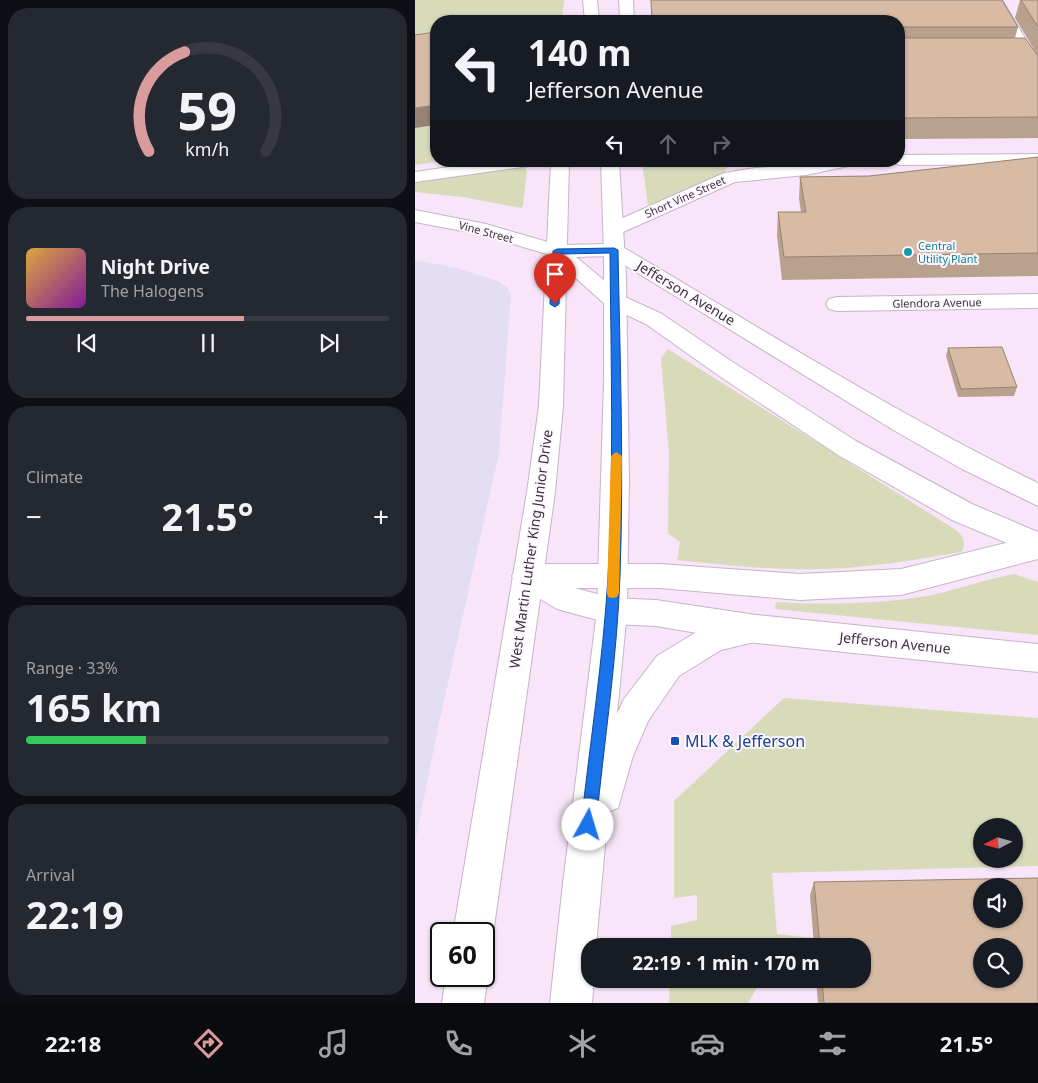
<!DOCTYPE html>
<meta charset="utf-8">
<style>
body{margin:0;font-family:"Noto Sans",sans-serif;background:#242831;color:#f1f3f6;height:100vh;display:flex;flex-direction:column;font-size:19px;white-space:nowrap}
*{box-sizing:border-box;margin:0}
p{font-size:16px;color:#9ea1a6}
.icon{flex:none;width:28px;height:28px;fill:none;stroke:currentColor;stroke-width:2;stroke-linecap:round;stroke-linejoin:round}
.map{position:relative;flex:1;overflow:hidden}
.sheet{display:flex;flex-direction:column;gap:8px;padding:8px;background:#0d0f14;width:415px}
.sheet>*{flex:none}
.top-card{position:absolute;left:15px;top:15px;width:475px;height:152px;border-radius:20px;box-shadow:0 1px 4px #0004;background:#171b24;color:#f1f3f6;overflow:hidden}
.needle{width:32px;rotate:264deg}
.fabs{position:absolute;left:558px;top:818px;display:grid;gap:10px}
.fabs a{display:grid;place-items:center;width:50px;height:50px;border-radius:50%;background:#171b24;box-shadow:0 1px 4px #0004;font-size:25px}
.speed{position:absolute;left:15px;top:922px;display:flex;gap:10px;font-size:25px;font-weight:700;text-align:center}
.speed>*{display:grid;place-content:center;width:65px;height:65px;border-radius:50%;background:#171b24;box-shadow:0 1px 4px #0004;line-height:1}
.speed .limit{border:2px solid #111;border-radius:8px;background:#fff;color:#111}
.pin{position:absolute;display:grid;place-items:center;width:42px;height:42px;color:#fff;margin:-51px -21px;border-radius:50% 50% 50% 0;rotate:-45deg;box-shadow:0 0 5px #0007}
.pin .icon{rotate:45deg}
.me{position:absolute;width:55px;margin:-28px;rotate:6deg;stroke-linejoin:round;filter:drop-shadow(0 0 4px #0008)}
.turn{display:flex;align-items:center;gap:18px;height:105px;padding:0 15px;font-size:22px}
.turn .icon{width:65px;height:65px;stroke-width:2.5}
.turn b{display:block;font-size:35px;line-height:42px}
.lanes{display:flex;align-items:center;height:48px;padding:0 15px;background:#0003;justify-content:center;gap:25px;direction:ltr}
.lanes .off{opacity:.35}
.big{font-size:38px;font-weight:700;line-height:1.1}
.sheet .widget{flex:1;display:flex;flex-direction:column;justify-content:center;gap:8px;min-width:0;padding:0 18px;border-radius:20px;background:#242831}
.sheet .dial{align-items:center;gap:0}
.dial svg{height:130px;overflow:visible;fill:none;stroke:#363941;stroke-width:7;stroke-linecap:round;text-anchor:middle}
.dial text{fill:#f1f3f6;stroke:none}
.song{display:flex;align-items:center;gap:15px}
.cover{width:60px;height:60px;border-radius:8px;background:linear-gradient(135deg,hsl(40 70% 55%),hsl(290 70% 35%))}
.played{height:5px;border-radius:2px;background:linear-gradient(90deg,#da9b9c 60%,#363941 60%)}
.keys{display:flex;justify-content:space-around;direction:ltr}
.heat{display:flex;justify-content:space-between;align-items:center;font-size:28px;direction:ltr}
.charge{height:8px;border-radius:4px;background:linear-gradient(90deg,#34c759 33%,#363941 0)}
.trip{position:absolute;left:166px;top:938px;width:290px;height:50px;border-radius:20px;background:#171b24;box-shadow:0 1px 4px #0004;font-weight:700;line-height:50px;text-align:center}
.tabs{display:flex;height:80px;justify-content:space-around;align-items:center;background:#090b0e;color:#9ea1a6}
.tabs .icon{width:35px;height:35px}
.tabs .current{color:#da9b9c}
.tabs b{font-size:22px;color:#f1f3f6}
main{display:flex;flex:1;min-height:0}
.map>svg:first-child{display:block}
.commercial{fill:#e4def4}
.green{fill:#d8dbba;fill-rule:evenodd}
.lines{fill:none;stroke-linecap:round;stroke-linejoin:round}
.street-casing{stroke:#c6b4c7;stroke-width:2}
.secondary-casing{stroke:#c6b4c7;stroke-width:2}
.primary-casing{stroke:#c6b4c7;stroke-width:2}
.street{fill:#fff;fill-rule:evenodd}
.secondary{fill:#fff;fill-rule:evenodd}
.primary{fill:#fff;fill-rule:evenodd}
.wall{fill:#baa18d}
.shaded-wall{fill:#978373}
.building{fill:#d8bba4;stroke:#978373;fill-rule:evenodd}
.route{fill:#1a73e8;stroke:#114b97}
.slow{fill:#f59e0b}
.culture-dot{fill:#0f9aa8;stroke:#fef7ff;stroke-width:2}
.transit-dot{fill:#1a4fb4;stroke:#fef7ff;stroke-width:2}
.labels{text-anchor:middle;stroke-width:4;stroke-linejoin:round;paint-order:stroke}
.far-street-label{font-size:11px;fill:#3b343c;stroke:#fef7ff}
.far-culture-label{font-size:11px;fill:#0d838f;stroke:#fef7ff;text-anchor:start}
.street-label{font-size:14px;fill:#3b343c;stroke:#fef7ff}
.near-transit-label{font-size:16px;fill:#164399;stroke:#fef7ff;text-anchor:start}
</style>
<main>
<section class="sheet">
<div class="widget dial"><svg viewBox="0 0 100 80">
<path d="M14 69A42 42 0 1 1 86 69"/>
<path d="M14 69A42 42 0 0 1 36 8" stroke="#da9b9c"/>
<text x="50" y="56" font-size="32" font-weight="700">59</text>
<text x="50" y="72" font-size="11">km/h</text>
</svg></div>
<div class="widget">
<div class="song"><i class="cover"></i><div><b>Night Drive</b><p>The Halogens</p></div></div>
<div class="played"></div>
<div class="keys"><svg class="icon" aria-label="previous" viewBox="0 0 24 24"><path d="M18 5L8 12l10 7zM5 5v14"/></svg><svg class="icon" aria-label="pause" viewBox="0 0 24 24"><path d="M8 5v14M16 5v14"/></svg><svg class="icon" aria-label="next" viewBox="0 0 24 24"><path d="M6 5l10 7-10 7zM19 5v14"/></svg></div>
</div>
<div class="widget"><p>Climate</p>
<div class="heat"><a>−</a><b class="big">21.5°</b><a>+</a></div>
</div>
<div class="widget"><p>Range · 33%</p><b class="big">165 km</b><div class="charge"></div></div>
<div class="widget"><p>Arrival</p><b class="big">22:19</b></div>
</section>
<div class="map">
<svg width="623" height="1003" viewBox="0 0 623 1003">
<rect width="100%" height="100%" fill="#f8e5f9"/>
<!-- commercial -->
<path class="commercial" d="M0,260L41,268L83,281L92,287L96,295L84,453L23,728L0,843Z"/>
<!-- green -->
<path class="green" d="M0,0H149L147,21H21V51L0,54Z
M21,125V161H27L0,165V128Z
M227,161H308L313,165L310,172L233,206Z
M99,168H110L112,171L108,206L106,208L48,197L0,192V182Z
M253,349L541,530C548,536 552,543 546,552C508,559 469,565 430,568C374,572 317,566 262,560L265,542L253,533L254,454L246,358Z
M599,574L623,582V635L360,609L361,602C412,605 463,604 513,596C542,590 570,579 599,574Z
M369,698L623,718V866L357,873L362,934L398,938L399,946H256V926L282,920V895L259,898V801ZM566,826H599V859H566Z
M255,979H347L333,1003H254Z"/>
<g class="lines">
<defs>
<path id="street" d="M573,0H587L623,60V77L618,75L615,72Z
M623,294V308L422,311L414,309L411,304L414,299L422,297Z
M623,535V559L486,595L385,600L245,588H160L197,598L241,600L341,615L623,644V672L341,643L241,626L197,624L142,609L102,585L97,576L102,567L112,564H245L385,574L486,569Z"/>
<path id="secondary" d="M623,154V164L484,165L476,161H484V155Z
M74,161H123L120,165L114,166L0,182V172Z
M406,161H441L438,165L391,175L320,182L206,233L199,235L192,233L189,229L192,225L309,173L340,168L391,165Z
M0,210L71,224L143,245L199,244L206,246C344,327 479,413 623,483V506L547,469L480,431L195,256L161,257L208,296L247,314L316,361L441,441L557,504L623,532V556L537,520L423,455L300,373L231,324L192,306L135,255L68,235L0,222Z"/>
<path id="primary" d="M168,0H182L184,21H170Z
M204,0H218L219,21H205Z
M136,161H154L148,406L140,492L78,934L72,948L69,949V934H38L112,492L124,406Z
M186,161H204L211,277L214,479L212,611L202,714L209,699L242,656L288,628L299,624L341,615L352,619L357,629L352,639L306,650L264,676L233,721L218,756L203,808L193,812L181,946H175V979H179L177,1003H135L148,883L182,611L189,380V254Z
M69,967L73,976L69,1003H27L31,976H69Z"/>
</defs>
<!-- street casing -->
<use href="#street" class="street-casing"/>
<!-- secondary casing -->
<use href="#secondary" class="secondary-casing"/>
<!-- primary casing -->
<use href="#primary" class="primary-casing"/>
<!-- street -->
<use href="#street" class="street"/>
<!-- secondary -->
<use href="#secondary" class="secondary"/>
<!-- primary -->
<use href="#primary" class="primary"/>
</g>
<!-- wall -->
<path class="wall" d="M605,0H623V138L484,139V21L603,27L600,38L623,56L600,18Z
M623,157V276L367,280L362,235L363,212H386L384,199L385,177L454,176Z
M533,348L602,387L599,396L543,397L531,356Z
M399,882L623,1003H403L401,979H448V946H399L395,895Z"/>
<!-- shaded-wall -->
<path class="shaded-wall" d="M21,105V125L0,128V108Z"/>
<!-- building -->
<path class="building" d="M236,0H587L603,27H487L485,29L486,38H610L623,56V117L484,118V21H237Z
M606,0H623V27Z
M21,32V105L0,108V35Z
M623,157V253L369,257L363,212H391L385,177L454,176Z
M587,347L602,387L546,389L533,348Z
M623,878V1003H409L407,979H448V946H405L399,882ZM566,886H599V919H566ZM566,946H599V979H566Z"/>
<!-- route -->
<path class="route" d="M199,248L203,250C205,359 209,468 205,576C202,659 189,742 181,825L179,830L173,833L168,830L166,825C175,743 188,660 193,577C199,470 196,361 195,253L146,254L144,304L140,307L135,304L138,251L142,249Z"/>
<!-- slow -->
<path class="slow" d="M201,452L207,456L204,593L202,597L198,598L193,597L192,593L196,456Z"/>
<!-- markers -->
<circle class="culture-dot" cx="493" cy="252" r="5"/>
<rect class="transit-dot" x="255" y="736" width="10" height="10" rx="2.5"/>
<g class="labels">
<!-- far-street labels -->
<g class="far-street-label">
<text transform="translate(270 197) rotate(-24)" y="4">Short Vine Street</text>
<text transform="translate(71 232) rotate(15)" y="4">Vine Street</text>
<text transform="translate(522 303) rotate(-1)" y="4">Glendora Avenue</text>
</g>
<!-- far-culture labels -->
<g class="far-culture-label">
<text x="503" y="250">Central<tspan x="503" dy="13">Utility Plant</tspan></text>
</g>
<!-- street labels -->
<g class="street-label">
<text transform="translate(271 293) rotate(31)" y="5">Jefferson Avenue</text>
<text transform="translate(116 549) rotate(-82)" y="5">West Martin Luther King Junior Drive</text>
<text transform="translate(480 643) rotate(6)" y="5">Jefferson Avenue</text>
</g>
<!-- near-transit labels -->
<g class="near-transit-label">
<text x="270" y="747">MLK &amp; Jefferson</text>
</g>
</g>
</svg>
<div class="fabs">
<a><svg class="needle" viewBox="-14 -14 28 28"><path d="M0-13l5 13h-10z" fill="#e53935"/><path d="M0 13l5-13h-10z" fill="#9ea1a6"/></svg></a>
<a><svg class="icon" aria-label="sound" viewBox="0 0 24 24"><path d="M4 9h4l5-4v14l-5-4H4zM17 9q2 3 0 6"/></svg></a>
<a><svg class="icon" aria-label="search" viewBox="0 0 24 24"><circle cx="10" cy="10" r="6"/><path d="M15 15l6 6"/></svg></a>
</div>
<div class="speed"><div class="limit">60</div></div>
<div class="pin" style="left:140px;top:304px;background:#d93025"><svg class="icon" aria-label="arrive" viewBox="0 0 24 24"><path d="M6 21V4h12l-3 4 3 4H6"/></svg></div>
<svg class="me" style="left:173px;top:825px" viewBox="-20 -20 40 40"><circle r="19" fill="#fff"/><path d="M0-13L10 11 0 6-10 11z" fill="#1a73e8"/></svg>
<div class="trip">22:19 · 1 min · 170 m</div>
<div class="top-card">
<div class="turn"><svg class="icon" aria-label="left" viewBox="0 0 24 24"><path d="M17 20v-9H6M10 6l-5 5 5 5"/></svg><div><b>140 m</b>Jefferson Avenue</div></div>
<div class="lanes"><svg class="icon" aria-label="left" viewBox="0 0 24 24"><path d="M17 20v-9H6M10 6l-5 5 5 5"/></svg><svg class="icon off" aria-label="ahead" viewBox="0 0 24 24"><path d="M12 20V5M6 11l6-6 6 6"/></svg><svg class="icon off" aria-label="right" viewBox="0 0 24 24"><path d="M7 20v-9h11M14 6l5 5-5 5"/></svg></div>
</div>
</div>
</main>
<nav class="tabs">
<b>22:18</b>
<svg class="icon current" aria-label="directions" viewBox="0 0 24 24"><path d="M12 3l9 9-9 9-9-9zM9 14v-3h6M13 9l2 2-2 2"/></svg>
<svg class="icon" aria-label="music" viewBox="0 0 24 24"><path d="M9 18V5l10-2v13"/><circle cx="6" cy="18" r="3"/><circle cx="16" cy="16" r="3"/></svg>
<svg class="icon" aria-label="phone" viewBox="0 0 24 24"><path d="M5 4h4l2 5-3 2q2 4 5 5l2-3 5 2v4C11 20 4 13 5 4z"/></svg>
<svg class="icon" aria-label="climate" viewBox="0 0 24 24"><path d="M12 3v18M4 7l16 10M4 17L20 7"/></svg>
<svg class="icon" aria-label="car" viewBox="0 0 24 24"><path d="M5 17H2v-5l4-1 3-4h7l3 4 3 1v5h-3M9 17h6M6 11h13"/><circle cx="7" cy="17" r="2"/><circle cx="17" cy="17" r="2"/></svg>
<svg class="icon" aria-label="filters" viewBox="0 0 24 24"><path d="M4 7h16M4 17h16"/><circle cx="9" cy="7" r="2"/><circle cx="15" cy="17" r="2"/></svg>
<b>21.5°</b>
</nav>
